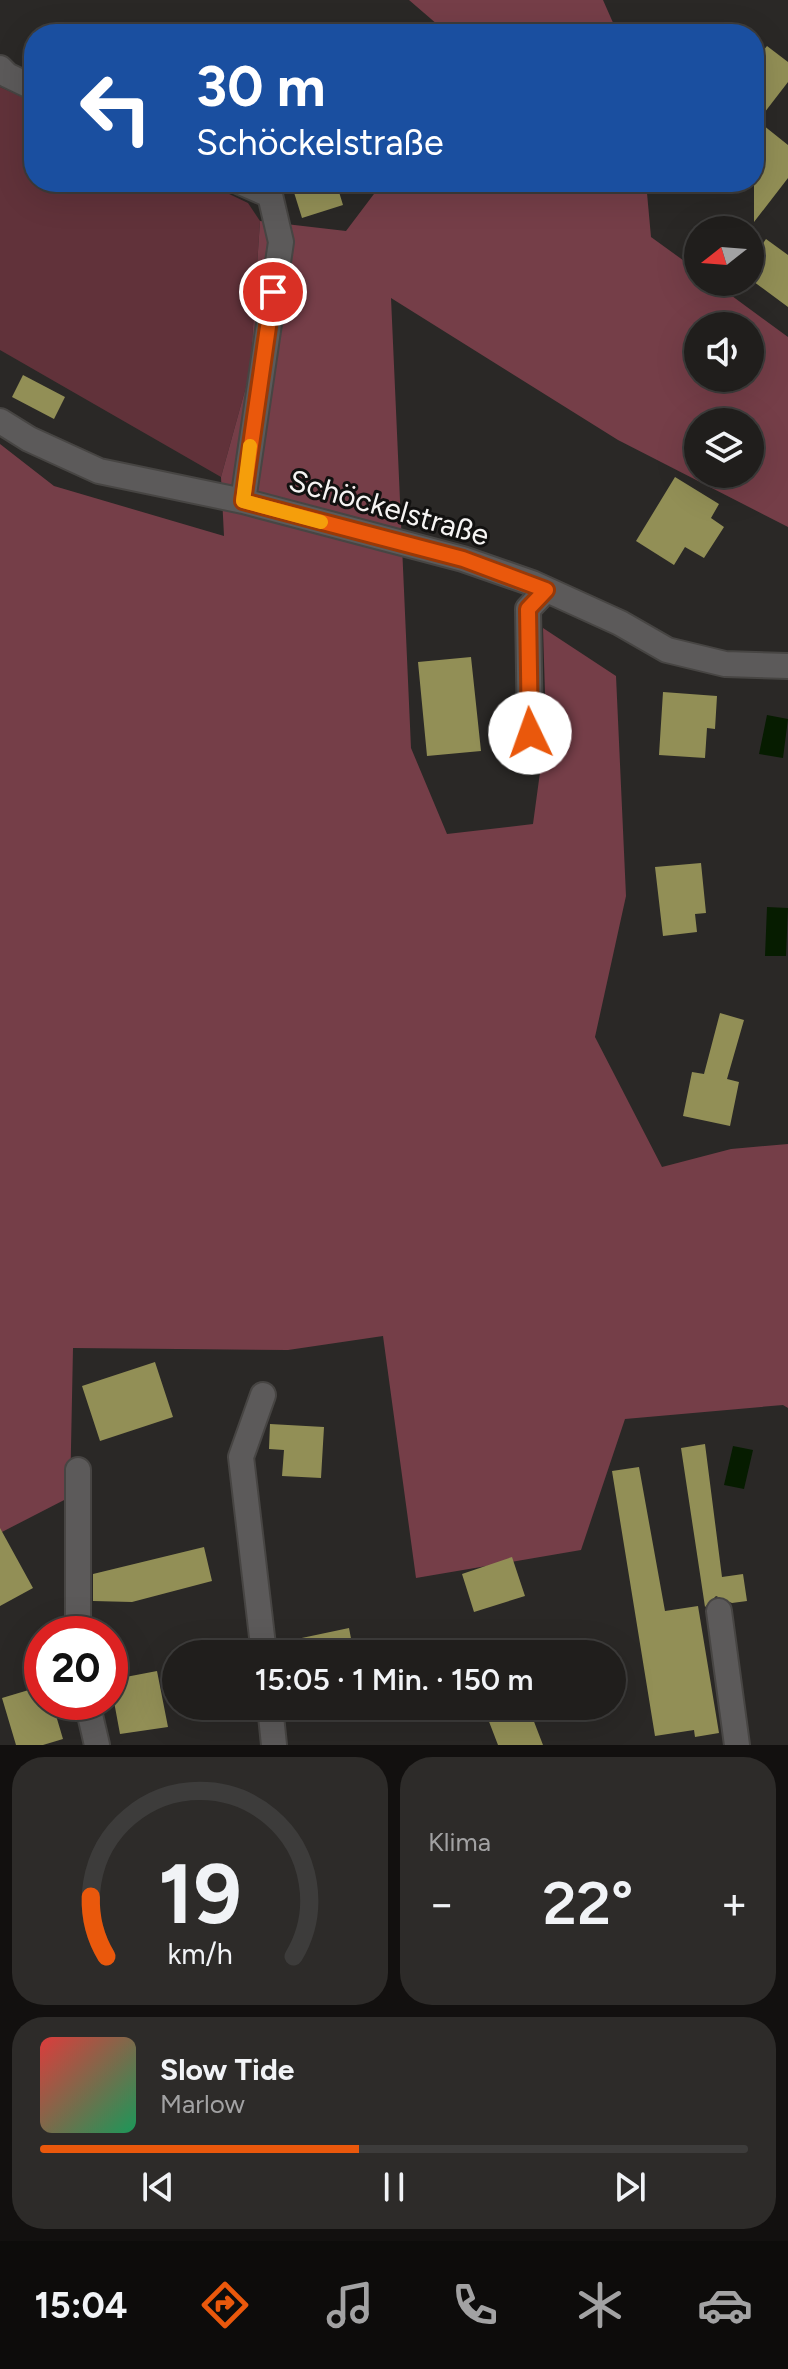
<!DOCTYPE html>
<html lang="de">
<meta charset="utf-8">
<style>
body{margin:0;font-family:Figtree,sans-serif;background:#2d2b29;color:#f1f3f6;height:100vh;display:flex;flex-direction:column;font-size:30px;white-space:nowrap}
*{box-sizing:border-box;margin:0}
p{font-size:26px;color:#a2a2a3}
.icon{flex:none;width:44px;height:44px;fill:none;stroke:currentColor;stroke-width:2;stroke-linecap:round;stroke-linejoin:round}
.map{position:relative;height:1745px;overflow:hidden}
.panel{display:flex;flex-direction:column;gap:12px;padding:12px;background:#12100f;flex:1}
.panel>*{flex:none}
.banner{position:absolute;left:24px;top:24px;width:740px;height:168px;border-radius:32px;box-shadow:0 8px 32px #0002,0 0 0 2px #3d3c3b;background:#1a4fa0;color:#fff;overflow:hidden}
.needle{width:52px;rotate:253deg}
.controls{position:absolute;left:684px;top:216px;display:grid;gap:16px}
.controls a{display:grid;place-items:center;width:80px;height:80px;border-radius:50%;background:#201e1c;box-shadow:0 8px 32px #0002,0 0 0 2px #3d3c3b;font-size:40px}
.speed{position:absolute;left:24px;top:1616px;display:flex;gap:16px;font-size:40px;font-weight:700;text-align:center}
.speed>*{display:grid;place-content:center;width:104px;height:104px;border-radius:50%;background:#201e1c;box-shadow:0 8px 32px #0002,0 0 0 2px #3d3c3b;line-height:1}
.speed .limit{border:12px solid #d22;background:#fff;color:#111}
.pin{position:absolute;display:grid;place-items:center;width:68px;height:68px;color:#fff;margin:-34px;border:4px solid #fff;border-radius:50%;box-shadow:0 2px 8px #0007}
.me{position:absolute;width:88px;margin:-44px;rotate:357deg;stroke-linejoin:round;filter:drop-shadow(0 0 6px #0008)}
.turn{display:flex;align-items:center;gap:28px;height:168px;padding:0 40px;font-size:36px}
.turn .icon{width:104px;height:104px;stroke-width:2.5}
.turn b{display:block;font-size:56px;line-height:68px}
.big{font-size:60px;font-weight:600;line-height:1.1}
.panel .card{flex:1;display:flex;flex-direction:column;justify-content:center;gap:12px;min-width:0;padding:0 28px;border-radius:32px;background:#2d2b29}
.panel .dial{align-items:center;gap:0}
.dial svg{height:208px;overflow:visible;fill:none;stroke:#3d3c3b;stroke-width:7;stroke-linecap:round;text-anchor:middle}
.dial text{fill:#f1f3f6;stroke:none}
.song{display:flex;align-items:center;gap:24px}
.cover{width:96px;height:96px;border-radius:12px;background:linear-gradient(135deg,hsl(0 70% 55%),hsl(150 70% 35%))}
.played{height:8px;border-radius:4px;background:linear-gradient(90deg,#ea580c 45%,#3d3c3b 45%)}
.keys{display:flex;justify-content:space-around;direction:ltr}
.heat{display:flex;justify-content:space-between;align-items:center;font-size:44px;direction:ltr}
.panel .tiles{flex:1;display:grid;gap:12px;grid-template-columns:1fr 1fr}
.card:last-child{grid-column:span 2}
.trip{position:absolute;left:162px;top:1640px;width:464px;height:80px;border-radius:40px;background:#201e1c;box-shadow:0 8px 32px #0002,0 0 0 2px #3d3c3b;font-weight:600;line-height:80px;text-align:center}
.dock{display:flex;height:128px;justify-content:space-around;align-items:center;background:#0d0c0b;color:#a2a2a3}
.dock .icon{width:56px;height:56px}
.dock .on{color:#ea580c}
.dock b{font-size:36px;color:#f1f3f6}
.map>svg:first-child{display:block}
.green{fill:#61323a}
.forest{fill:#753e48;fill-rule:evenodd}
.water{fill:#061c00}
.building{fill:#928f56}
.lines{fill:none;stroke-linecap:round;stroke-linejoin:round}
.minor-casing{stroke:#474543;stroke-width:28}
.minor{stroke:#5c5a5a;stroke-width:24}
.route-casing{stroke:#983908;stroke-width:20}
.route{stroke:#ea580c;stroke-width:14}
.slow{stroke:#f59e0b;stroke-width:14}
.labels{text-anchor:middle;stroke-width:6;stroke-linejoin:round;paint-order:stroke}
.street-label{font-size:30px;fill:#f6f4f3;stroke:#121110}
</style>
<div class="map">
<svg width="788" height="1745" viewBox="0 0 788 1745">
<rect width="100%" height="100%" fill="#2a2826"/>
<!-- green -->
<path class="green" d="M0,87L34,102V182H204L248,203L260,221L250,372L221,477L0,350Z"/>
<!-- forest -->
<path class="forest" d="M409,0H603L618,34H436L438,25Z
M383,182H646L651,237L698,271V282H713L788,337V527L618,440L391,298L411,748L447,834L533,824L546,728L543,628L616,676L626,896L595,1037L662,1167L731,1149L788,1144V1408L783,1405L625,1419L581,1550L416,1578L383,1336L288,1350L73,1348L70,1497L0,1533V444L54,486L224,536L221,477L250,372L260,221L346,231ZM698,326H750V378H698ZM698,422H750V474H698Z"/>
<!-- water -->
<path class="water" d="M767,715L788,719L783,758L759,754Z
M767,907L788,908L786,956H765Z
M733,1446L753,1450L744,1489L724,1485Z"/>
<!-- building -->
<path class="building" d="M767,46L788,62V82L758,121L788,145V178L754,222V62Z
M306,182H336L343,205L302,218L292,186Z
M766,239L788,255V307L750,279V262Z
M23,375L65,397L54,419L12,397Z
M675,477L719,504L711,518L724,527L704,558L685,547L674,565L636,541Z
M471,657L481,751L427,756L418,662Z
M663,692L717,696L715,729L707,728L705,758L659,755Z
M701,863L706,913L695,914L697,932L663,936L655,867Z
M720,1013L744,1020L727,1079L739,1082L730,1126L683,1116L692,1072L704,1074Z
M155,1362L173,1417L100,1441L82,1386Z
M270,1424L324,1427L321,1478L282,1476L284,1450L269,1449Z
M705,1444L722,1577L743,1574L747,1601L732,1603L716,1596L705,1607L681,1448Z
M639,1467L665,1611L698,1606L719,1733L695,1737L694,1730L655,1736L612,1471Z
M0,1528L33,1588L0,1606Z
M204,1547L212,1581L132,1602L93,1601V1574Z
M512,1557L525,1596L474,1612L462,1574Z
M349,1628L354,1654H279L278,1643Z
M157,1671L168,1727L120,1734L110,1680Z
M42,1686V1702H52L63,1739L43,1745H16L2,1698Z
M483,1706H528L543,1745H498Z"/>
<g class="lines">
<defs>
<path id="minor" d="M0,68L7,75L34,88
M240,182L270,195L281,242L243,501
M0,421L29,439L99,471L243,501L463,559L532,583L620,623L667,650L725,664L788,666
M530,733L528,609L546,590
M263,1395L241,1457L264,1654
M719,1611L737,1745
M78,1634V1470
M87,1702L97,1745
M270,1706L274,1745"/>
</defs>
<!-- minor casing -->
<use href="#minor" class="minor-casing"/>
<!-- minor -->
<use href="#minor" class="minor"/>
</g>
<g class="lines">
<defs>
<path id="route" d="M273,292L243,501L463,559L546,590L528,609L530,733"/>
</defs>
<!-- route casing -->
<use href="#route" class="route-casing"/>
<!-- route -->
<use href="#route" class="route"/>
<!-- slow -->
<path class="slow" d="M250,446L243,501L321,522"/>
</g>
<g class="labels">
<!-- street labels -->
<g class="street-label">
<text transform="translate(389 508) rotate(16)" y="10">Schöckelstraße</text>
</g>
</g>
</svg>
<div class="controls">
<a><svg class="needle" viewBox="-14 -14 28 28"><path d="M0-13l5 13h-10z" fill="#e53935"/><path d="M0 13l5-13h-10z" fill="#a2a2a3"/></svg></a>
<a><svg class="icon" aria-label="sound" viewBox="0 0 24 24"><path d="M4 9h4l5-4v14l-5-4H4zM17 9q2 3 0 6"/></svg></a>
<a><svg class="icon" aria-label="layers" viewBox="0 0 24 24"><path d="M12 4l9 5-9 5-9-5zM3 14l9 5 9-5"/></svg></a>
</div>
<div class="speed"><div class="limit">20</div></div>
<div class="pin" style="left:273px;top:292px;background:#d93025"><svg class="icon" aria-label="arrive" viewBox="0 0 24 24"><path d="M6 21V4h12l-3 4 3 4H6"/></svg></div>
<svg class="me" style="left:530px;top:733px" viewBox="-20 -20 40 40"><circle r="19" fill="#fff"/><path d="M0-13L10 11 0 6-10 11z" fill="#ea580c"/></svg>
<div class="trip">15:05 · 1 Min. · 150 m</div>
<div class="banner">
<div class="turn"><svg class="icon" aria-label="left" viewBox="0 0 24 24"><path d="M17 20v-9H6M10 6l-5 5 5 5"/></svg><div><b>30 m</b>Schöckelstraße</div></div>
</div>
</div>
<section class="panel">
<div class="tiles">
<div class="card dial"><svg viewBox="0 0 100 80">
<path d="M14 69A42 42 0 1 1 86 69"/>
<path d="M14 69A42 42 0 0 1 8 46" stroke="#ea580c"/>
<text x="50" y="56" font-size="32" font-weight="700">19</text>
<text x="50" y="72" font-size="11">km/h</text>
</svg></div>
<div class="card"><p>Klima</p>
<div class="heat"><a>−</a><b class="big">22°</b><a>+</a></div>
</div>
<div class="card">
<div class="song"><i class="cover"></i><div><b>Slow Tide</b><p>Marlow</p></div></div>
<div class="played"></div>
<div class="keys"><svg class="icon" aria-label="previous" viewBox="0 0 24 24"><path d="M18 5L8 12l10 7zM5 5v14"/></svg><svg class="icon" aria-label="pause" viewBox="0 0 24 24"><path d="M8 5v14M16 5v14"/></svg><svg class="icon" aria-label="next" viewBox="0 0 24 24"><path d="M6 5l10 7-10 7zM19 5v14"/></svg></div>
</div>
</div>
</section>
<nav class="dock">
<b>15:04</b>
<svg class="icon on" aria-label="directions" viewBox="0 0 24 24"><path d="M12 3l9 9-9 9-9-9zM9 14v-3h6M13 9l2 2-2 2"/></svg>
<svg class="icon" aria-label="music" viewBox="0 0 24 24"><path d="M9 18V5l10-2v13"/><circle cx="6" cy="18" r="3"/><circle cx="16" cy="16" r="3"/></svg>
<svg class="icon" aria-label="phone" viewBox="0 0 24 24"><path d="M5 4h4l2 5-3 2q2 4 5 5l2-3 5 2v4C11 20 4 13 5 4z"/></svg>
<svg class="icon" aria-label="climate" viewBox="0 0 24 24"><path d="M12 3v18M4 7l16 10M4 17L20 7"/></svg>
<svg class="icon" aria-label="car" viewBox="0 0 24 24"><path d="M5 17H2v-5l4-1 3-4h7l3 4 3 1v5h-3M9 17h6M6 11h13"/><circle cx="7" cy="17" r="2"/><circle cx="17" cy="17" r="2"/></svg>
</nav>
